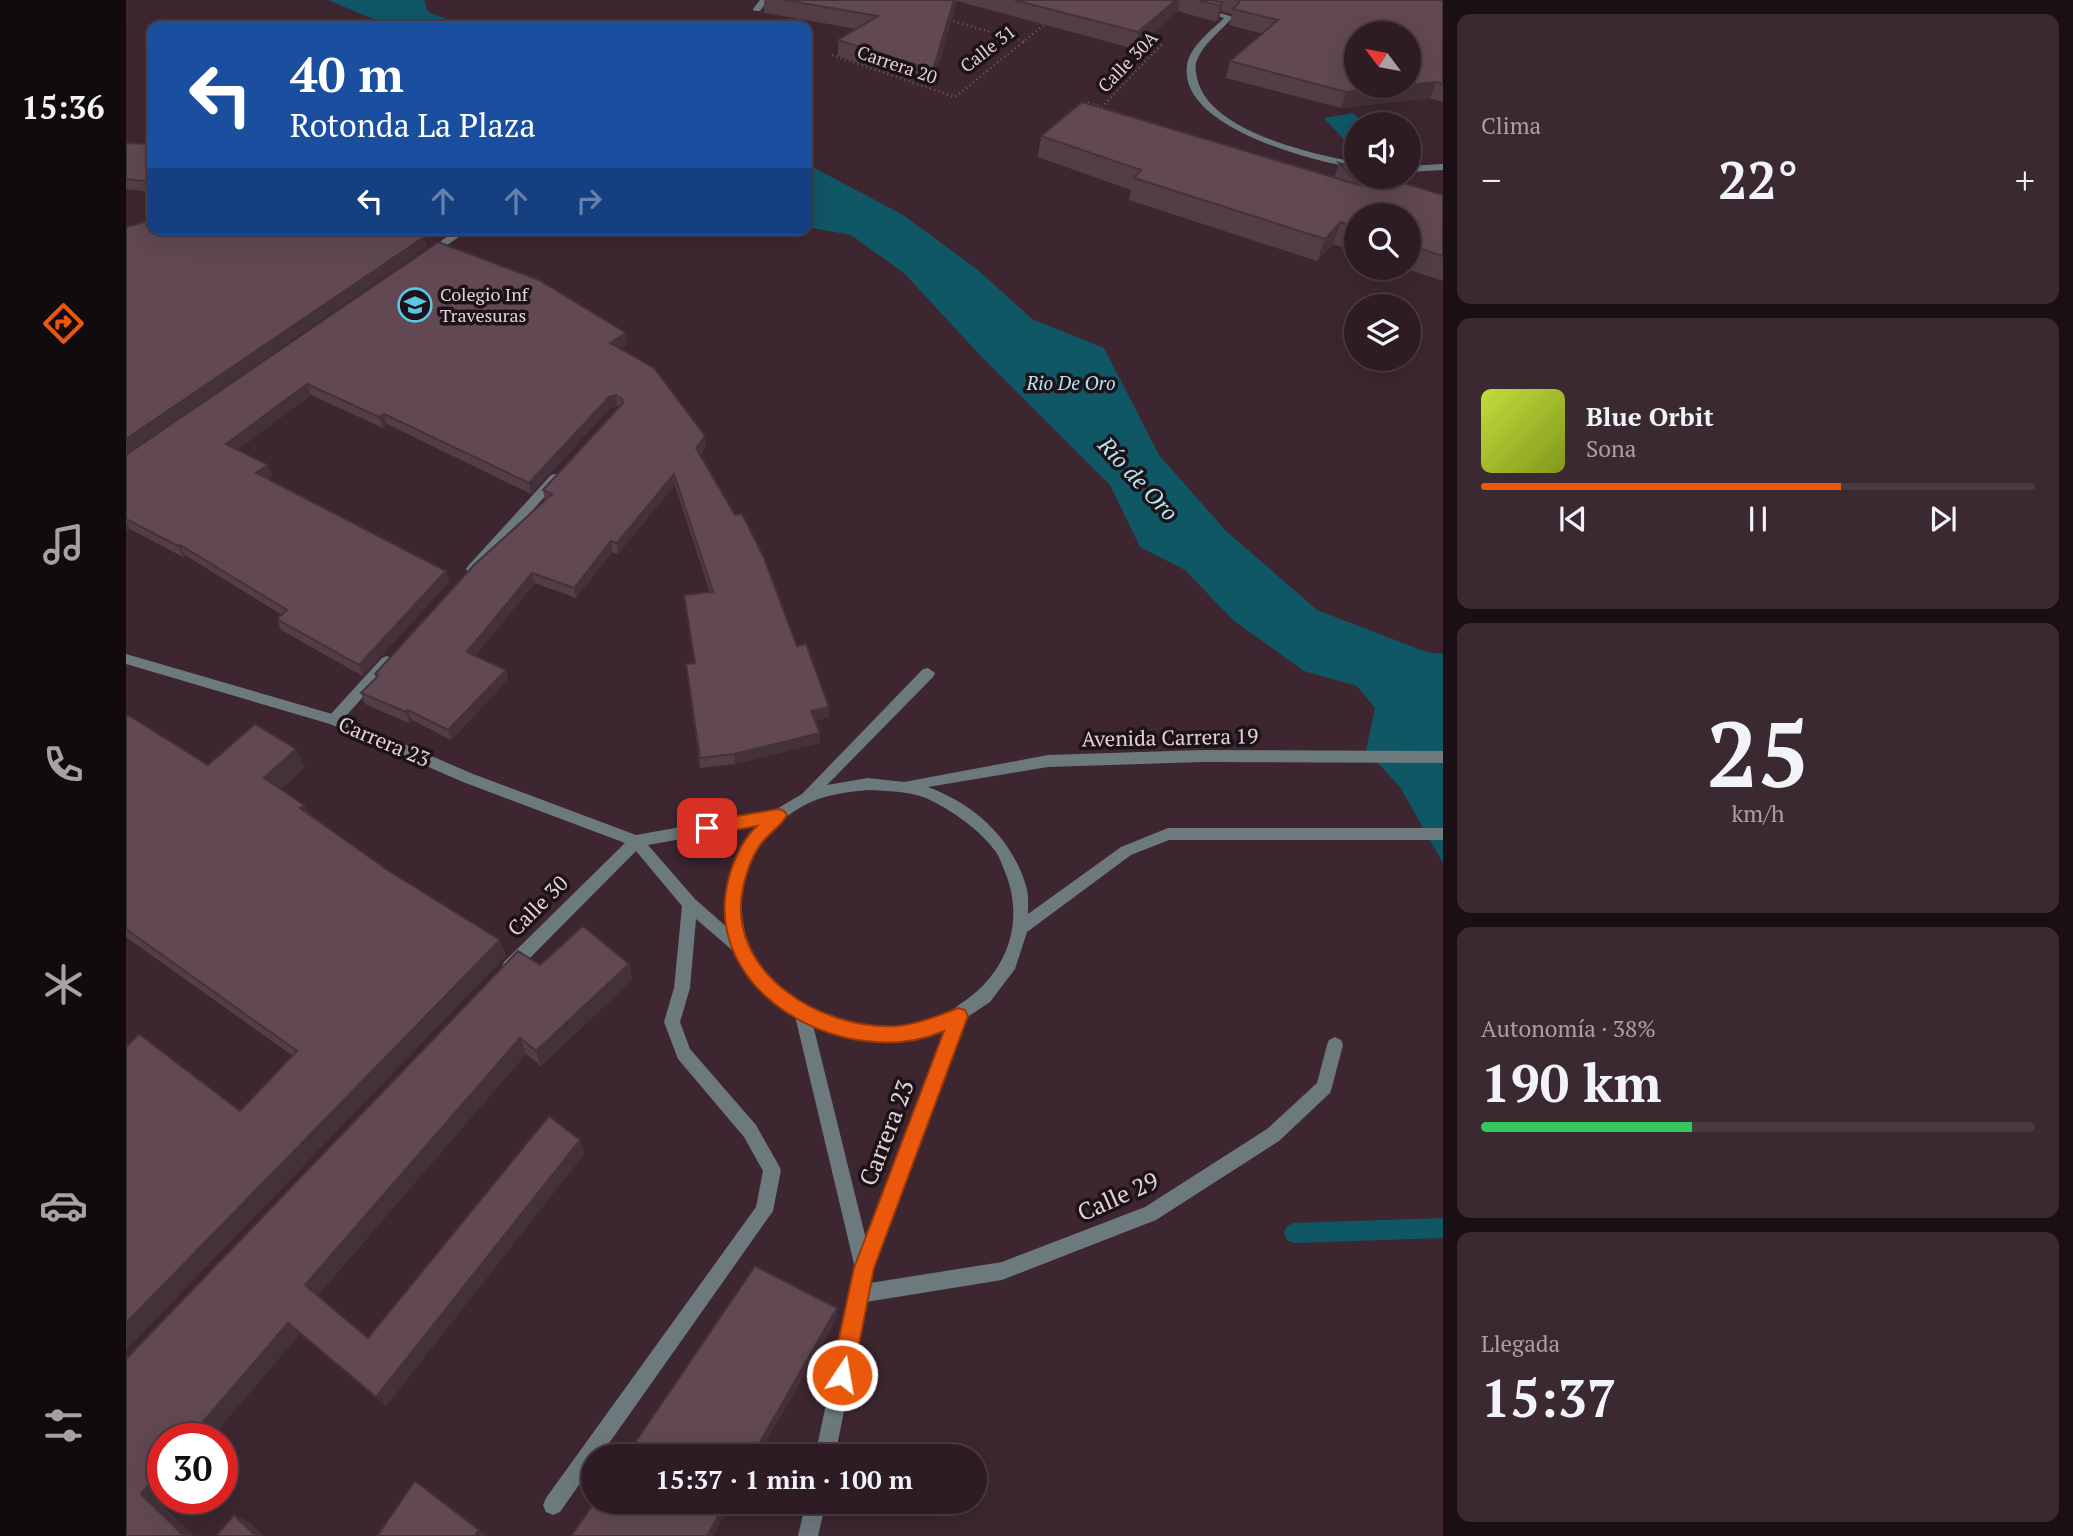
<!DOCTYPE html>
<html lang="es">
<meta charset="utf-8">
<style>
body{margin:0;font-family:"PT Serif",serif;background:#3a2931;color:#f1f3f6;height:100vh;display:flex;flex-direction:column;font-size:26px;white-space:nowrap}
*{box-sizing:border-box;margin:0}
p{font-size:23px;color:#a7a1a6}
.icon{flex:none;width:38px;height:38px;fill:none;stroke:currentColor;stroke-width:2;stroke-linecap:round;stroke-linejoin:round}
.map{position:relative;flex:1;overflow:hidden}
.side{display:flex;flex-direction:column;gap:14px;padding:14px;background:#190f14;width:630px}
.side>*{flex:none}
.top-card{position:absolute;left:21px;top:21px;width:665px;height:214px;border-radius:14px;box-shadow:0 7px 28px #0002,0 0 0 2px #493a41;background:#1a4fa0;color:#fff;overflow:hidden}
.needle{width:46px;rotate:302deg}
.tools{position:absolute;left:1218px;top:21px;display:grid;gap:14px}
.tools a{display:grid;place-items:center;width:77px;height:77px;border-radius:50%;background:#2e1c24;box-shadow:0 7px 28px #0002,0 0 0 2px #493a41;font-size:35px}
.speed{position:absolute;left:21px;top:1423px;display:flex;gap:14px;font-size:35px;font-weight:700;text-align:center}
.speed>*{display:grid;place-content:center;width:91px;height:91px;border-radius:50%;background:#2e1c24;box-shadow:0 7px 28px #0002,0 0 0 2px #493a41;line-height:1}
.speed .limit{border:10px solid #d22;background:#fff;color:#111}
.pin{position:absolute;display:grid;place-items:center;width:60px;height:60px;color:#fff;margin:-30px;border-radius:14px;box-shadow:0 4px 10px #0006}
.me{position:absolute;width:77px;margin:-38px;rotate:12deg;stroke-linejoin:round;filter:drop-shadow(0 0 5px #0008)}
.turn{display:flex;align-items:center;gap:24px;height:147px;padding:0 28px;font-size:32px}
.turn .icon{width:91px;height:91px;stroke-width:2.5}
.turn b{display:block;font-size:49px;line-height:60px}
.lanes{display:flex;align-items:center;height:66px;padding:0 28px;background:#0003;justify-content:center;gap:35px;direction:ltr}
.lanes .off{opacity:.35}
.big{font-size:52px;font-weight:600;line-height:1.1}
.side .widget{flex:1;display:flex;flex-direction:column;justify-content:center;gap:10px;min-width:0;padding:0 24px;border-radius:14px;background:#3a2931}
.side .dial{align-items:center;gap:0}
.dial b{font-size:91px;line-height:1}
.song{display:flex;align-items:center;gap:21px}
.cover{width:84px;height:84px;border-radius:10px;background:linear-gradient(135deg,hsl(70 70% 55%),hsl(70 70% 35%))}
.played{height:7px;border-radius:4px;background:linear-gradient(90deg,#ea580c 65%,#493a41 65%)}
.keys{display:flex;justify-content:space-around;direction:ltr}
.heat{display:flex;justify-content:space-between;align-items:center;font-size:38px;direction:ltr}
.charge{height:10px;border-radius:5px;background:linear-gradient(90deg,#34c759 38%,#493a41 0)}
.trip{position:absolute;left:455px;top:1444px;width:406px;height:70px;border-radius:35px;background:#2e1c24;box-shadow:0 7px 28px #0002,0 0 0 2px #493a41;font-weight:600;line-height:70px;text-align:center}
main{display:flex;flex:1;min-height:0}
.dock{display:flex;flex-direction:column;width:126px;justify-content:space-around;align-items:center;background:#120b0e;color:#a7a1a6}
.dock .icon{width:49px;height:49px}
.dock .current{color:#ea580c}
.dock b{font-size:32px;color:#f1f3f6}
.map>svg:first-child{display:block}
.water{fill:#105766}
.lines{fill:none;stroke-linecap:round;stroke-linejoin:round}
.stream{fill:#105766;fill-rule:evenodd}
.path{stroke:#705b64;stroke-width:2.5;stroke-dasharray:1 3.5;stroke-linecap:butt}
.lane{fill:#6c7a7d;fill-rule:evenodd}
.street{fill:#6c7a7d;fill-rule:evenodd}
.wall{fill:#533e47}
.shaded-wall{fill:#44323a}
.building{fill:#614853;stroke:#44323a;stroke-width:2}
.route{fill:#ea580c;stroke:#983908;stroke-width:2}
.labels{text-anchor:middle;stroke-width:7;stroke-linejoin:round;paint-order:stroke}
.far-street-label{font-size:18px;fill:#e1d2d8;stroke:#1d1217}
.far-poi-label{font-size:18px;fill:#e1d2d8;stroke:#1d1217;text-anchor:start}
.far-water-label{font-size:19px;font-style:italic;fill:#b0e6f4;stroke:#1d1217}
.street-label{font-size:21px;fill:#e1d2d8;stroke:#1d1217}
.water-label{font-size:23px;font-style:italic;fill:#b0e6f4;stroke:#1d1217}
.near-street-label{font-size:24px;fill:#e1d2d8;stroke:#1d1217}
</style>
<main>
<nav class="dock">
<b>15:36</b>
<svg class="icon current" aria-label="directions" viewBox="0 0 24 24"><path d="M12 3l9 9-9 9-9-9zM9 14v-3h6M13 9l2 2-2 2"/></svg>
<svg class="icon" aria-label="music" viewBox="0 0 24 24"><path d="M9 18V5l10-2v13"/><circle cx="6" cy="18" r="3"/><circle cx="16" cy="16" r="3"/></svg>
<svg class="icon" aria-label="phone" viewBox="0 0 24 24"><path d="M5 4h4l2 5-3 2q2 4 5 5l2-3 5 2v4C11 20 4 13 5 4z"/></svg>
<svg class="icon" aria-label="climate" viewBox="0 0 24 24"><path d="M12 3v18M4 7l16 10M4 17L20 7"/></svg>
<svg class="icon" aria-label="car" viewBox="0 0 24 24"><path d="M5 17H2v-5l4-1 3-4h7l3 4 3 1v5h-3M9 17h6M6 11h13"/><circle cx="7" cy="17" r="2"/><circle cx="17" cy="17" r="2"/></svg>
<svg class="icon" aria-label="filters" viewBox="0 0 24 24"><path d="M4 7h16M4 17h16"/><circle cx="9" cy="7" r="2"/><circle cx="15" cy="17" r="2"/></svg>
</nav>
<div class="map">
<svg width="1317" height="1536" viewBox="0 0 1317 1536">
<rect width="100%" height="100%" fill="#3d2630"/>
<!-- water -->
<path class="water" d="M202,0H298L302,12L340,26H264Z
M1227,113L1239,124H1230V152L1198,118Z
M681,164L777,215L852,270L906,319L978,348L1033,455L1099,530L1191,610L1300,652L1317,654V863L1274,787L1240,750L1249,708L1231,686L1178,671L1107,620L1059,570L1014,547L984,485L852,353L778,273L725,235L681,227Z"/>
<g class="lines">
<!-- stream -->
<path class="stream" d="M1317,1218V1238L1168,1243L1161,1240L1158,1233L1161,1226L1168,1223Z"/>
<!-- path -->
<path class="path" d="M819,19L900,42
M706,55L829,97L923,21
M959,106L963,103L976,107L1037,43"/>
<!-- lane -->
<path class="lane" d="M429,474L433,475V481L350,572H342L340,569L342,566L425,475Z
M261,656L266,658L268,661L266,664L213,724H203L201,720L203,716L256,658Z"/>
<!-- street -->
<path class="street" d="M634,0H642L634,11H628L627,9Z
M1039,0H1052L1107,17C1095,31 1076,44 1070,63C1069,68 1070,73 1071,78C1082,131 1185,154 1230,162V168C1186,161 1052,127 1061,65C1064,46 1085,31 1098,18Z
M1317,164V170L1283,172V166Z
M332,229H344L307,255H301V251Z
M0,654L213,716L347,774L510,835L649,810L676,794L797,669L802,668L809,673L807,677L701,785L742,778L778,782L922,755L1076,750L1317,751V763L1076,762L922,767L802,787C848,804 886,838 900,886C903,895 902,905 902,914L995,847L1042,828H1317V840H1043L1005,855L901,932L889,969L864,1002L840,1018L747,1268L744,1283L876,1262L1019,1207L1141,1129L1191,1083L1201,1045L1203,1040L1209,1037L1215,1040L1217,1045L1206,1087L1204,1093L1153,1141L1030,1220L876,1280L740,1302L709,1456H689L729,1268L669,1016L643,997L625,977L613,956L570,919L564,988L554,1022L564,1049L630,1125L652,1164L655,1170L647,1211L474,1456H467V1465L434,1512L427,1515L420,1512L417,1505L420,1498L630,1207L637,1171L618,1137L552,1059L538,1022L548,988L556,906L510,851L390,972L384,974L378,972L376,967L378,962L499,843L337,782L204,724L0,664ZM742,790C761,791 782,791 800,798C827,811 852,828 870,852C874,858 876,865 879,872C900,923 880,975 834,1004C829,1008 823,1013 816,1015C804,1020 788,1023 775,1026C749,1032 717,1025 693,1012C665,998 638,977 625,948C599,892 631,826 685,802C703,794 723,792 742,790ZM633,825C609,852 595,893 603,929L569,899L522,845ZM687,1025C738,1050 768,1043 820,1029L740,1239Z
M680,1502H700L692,1536H672Z"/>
</g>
<!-- wall -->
<path class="wall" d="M638,0H1317V102L1304,98L1215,108L1100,78L1104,61L1137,34L1103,25L1106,14L1095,11L1093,19L1090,22L1052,11L1009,49L831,1L806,87L712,56V40L731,29L638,13Z
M915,136L1208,178L1213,163L1317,195V281L1277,268H1283V215H1230V252L1207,244L1191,261L1003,200L1005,190L912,157Z
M0,143L26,144V192L0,189Z
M312,242L501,344L494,349L580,447L574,455L671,646L703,717L689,721L694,733V743L609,764L574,768L561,674L568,663L558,595L584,592L549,485L492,554L486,552L450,598L409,583L349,656L380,670L382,680L325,740L286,720L283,723L239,704L235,693L250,678L249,674L419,500L417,490L493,407L491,406L484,408L405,494L261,424L257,428L185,395L111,450L146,475L142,479L320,571L323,582L237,676L155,630L151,619L156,615L59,555L57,557L4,529L0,531V455Z
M0,717L82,765L179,767L155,789L178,805L183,814L263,871L374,940L380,956L167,1056L0,937Z
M457,926L503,964L506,980L415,1066L400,1054L192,1295L242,1338L423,1116L454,1140L458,1154L260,1406L175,1333L85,1438H37V1495L32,1501L68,1536H0V1359L392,951L414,965Z"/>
<!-- shaded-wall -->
<path class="shaded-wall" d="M828,0H831V1L806,87L807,70Z
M1050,0H1054L1052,11L1009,49L1012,32Z
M1097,3L1093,19L1090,22L1094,6Z
M1310,82L1304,98L1215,108L1220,92L1283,86V85Z
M1215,222L1207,244L1191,261L1199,239Z
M298,237L301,247L0,454V439Z
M500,333L501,344L485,354L484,343Z
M181,384L185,395L104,455L100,444Z
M490,395L491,406L484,408L405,494L403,483L483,397Z
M258,414L261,424L257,428L253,417Z
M579,436L580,447L571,458L570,448Z
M142,465L146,475L135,484L130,473Z
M548,474L549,485L492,554L491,543Z
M0,522L4,529L0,531Z
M485,541L486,552L450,598L448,588Z
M54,545L59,555L57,557L52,546Z
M320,571L323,582L237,676L233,665Z
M406,573L409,583L344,662L341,652Z
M380,670L382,680L325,740L322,730Z
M703,707V717L684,722L685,711Z
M282,710L286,720L283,723L280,712Z
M694,733V743L609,764L608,754Z
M170,749L179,767L148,796L138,778Z
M178,805L187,822L174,808Z
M374,940L380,956L0,1350V1323Z
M503,964L506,980L415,1066L410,1051Z
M394,1038L400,1054L191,1296L179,1285Z
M454,1140L458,1154L260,1406L250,1397Z
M711,1308L710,1320L632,1456H626Z
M162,1323L175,1333L85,1438H63Z
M37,1469V1495L32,1501L68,1536H58L15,1494Z
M298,1488L361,1536H349Z
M600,1502H606L587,1536H581Z
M108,1515L122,1521L138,1536H130Z"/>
<!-- building -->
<path class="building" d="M658,0H828L807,70L712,40L752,16Z
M888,0H1050L1012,32Z
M1073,0H1086L1097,3L1094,6Z
M1112,0H1317V84L1310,82L1283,85V33H1230V86H1274L1220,92L1104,61L1152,20L1107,9L1113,3Z
M956,102L1233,185L1213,163L1230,168V177H1258L1317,195V256L1283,245V215H1230V228L1215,222L1199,239L1008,178L1015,170L915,136Z
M0,143L26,144V182L0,179Z
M26,220V229H278L298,237L0,439V227Z
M312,242L413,280L500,333L484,343L528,368L579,436L570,448L609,515L616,514L638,558L671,646L680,644L703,707L685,711L694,733L608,754L574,758L560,664L569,663L558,595L587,592L548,474L491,543L485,541L448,588L406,573L341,652L380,670L322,730L282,710L280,712L235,693L252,676L249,674L348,565L426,494L417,490L497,403L496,399L490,395L483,397L403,483L258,414L253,417L181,384L100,444L142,465L130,473L320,571L233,665L151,619L161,610L54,545L52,546L0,519V455Z
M2,715L82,765L129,724L170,749L138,778L178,805L174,808L263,871L374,940L0,1323V1047L13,1034L114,1111L171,1051L0,929V717Z
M457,926L503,964L410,1051L394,1038L179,1285L242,1338L423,1116L454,1140L250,1397L162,1323L63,1438H37V1469L15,1494L58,1536H0V1359L392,951L414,965Z
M629,1266L711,1308L626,1456H500Z
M289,1481L353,1530L349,1536H251Z
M469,1502H600L581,1536H445Z
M108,1515L130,1536H90Z"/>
<!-- route -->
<path class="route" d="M653,809L658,811L661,815C656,825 646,831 639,839C627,852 621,870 617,888C599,973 697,1031 771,1026C793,1024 813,1015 833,1008L839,1010L842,1016L748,1268L727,1375L723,1383L716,1386L708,1383L705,1375L728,1268L818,1031C722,1073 571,994 603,877C608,859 617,839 631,826L581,835L575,833L573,828L575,823L581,821Z"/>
<!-- icons -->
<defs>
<symbol id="school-ring" viewBox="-11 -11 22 22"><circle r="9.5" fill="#1d1217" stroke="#57c9e3" stroke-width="1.5"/><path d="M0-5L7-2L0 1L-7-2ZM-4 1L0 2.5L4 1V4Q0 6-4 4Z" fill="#57c9e3"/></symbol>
</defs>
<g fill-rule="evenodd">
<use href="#school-ring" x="270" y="286" width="38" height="38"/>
</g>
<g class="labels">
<!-- far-street labels -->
<g class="far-street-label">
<text transform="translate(862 49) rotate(-38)" y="6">Calle 31</text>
<text transform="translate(1002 62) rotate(-46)" y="6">Calle 30A</text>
<text transform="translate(771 65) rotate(19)" y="6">Carrera 20</text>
</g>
<!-- far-poi labels -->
<g class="far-poi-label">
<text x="314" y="301">Colegio Inf<tspan x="314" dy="21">Travesuras</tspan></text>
</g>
<!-- far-water labels -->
<g class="far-water-label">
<text x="945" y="390">Rio De Oro</text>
</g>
<!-- street labels -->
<g class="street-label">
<text transform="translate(1044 738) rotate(-1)" y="7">Avenida Carrera 19</text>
<text transform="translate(258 742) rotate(23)" y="7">Carrera 23</text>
<text transform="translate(412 906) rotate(-45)" y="7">Calle 30</text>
</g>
<!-- water labels -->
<g class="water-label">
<text transform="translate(1012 479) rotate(47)" y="8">Río de Oro</text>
</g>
<!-- near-street labels -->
<g class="near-street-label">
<text transform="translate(761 1133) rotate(-69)" y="8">Carrera 23</text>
<text transform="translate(992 1197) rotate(-24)" y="8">Calle 29</text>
</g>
</g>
</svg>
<div class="tools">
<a><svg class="needle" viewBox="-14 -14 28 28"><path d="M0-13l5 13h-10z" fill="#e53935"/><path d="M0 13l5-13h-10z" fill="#a7a1a6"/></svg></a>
<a><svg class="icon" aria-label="sound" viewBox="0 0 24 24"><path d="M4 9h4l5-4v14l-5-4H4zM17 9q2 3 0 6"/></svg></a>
<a><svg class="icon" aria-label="search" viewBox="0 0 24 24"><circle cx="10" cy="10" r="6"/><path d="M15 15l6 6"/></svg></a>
<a><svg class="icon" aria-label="layers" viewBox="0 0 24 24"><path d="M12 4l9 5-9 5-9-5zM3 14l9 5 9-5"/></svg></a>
</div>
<div class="speed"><div class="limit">30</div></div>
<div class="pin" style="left:581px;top:828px;background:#d93025"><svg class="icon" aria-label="arrive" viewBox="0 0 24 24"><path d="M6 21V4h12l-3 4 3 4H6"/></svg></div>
<svg class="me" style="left:716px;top:1375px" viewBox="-20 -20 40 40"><circle r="17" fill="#ea580c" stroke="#fff" stroke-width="3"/><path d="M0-11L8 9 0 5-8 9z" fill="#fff"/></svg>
<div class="trip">15:37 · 1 min · 100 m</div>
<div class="top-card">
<div class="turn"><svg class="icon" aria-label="left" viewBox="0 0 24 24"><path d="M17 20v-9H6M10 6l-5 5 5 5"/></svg><div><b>40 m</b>Rotonda La Plaza</div></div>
<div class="lanes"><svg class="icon" aria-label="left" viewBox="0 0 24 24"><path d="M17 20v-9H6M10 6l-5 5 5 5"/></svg><svg class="icon off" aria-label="ahead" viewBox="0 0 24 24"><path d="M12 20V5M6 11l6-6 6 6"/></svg><svg class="icon off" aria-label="ahead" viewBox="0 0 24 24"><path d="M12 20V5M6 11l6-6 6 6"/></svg><svg class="icon off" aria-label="right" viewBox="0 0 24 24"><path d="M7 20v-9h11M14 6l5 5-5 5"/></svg></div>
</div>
</div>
<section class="side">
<div class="widget"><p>Clima</p>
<div class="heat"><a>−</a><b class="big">22°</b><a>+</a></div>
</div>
<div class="widget">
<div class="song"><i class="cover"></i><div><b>Blue Orbit</b><p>Sona</p></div></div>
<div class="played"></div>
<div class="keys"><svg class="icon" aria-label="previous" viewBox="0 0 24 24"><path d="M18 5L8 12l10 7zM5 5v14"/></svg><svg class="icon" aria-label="pause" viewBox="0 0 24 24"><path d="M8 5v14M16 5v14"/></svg><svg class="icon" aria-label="next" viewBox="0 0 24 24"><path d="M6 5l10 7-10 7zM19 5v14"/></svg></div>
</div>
<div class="widget dial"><b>25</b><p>km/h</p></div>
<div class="widget"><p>Autonomía · 38%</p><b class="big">190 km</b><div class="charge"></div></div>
<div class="widget"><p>Llegada</p><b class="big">15:37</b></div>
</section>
</main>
